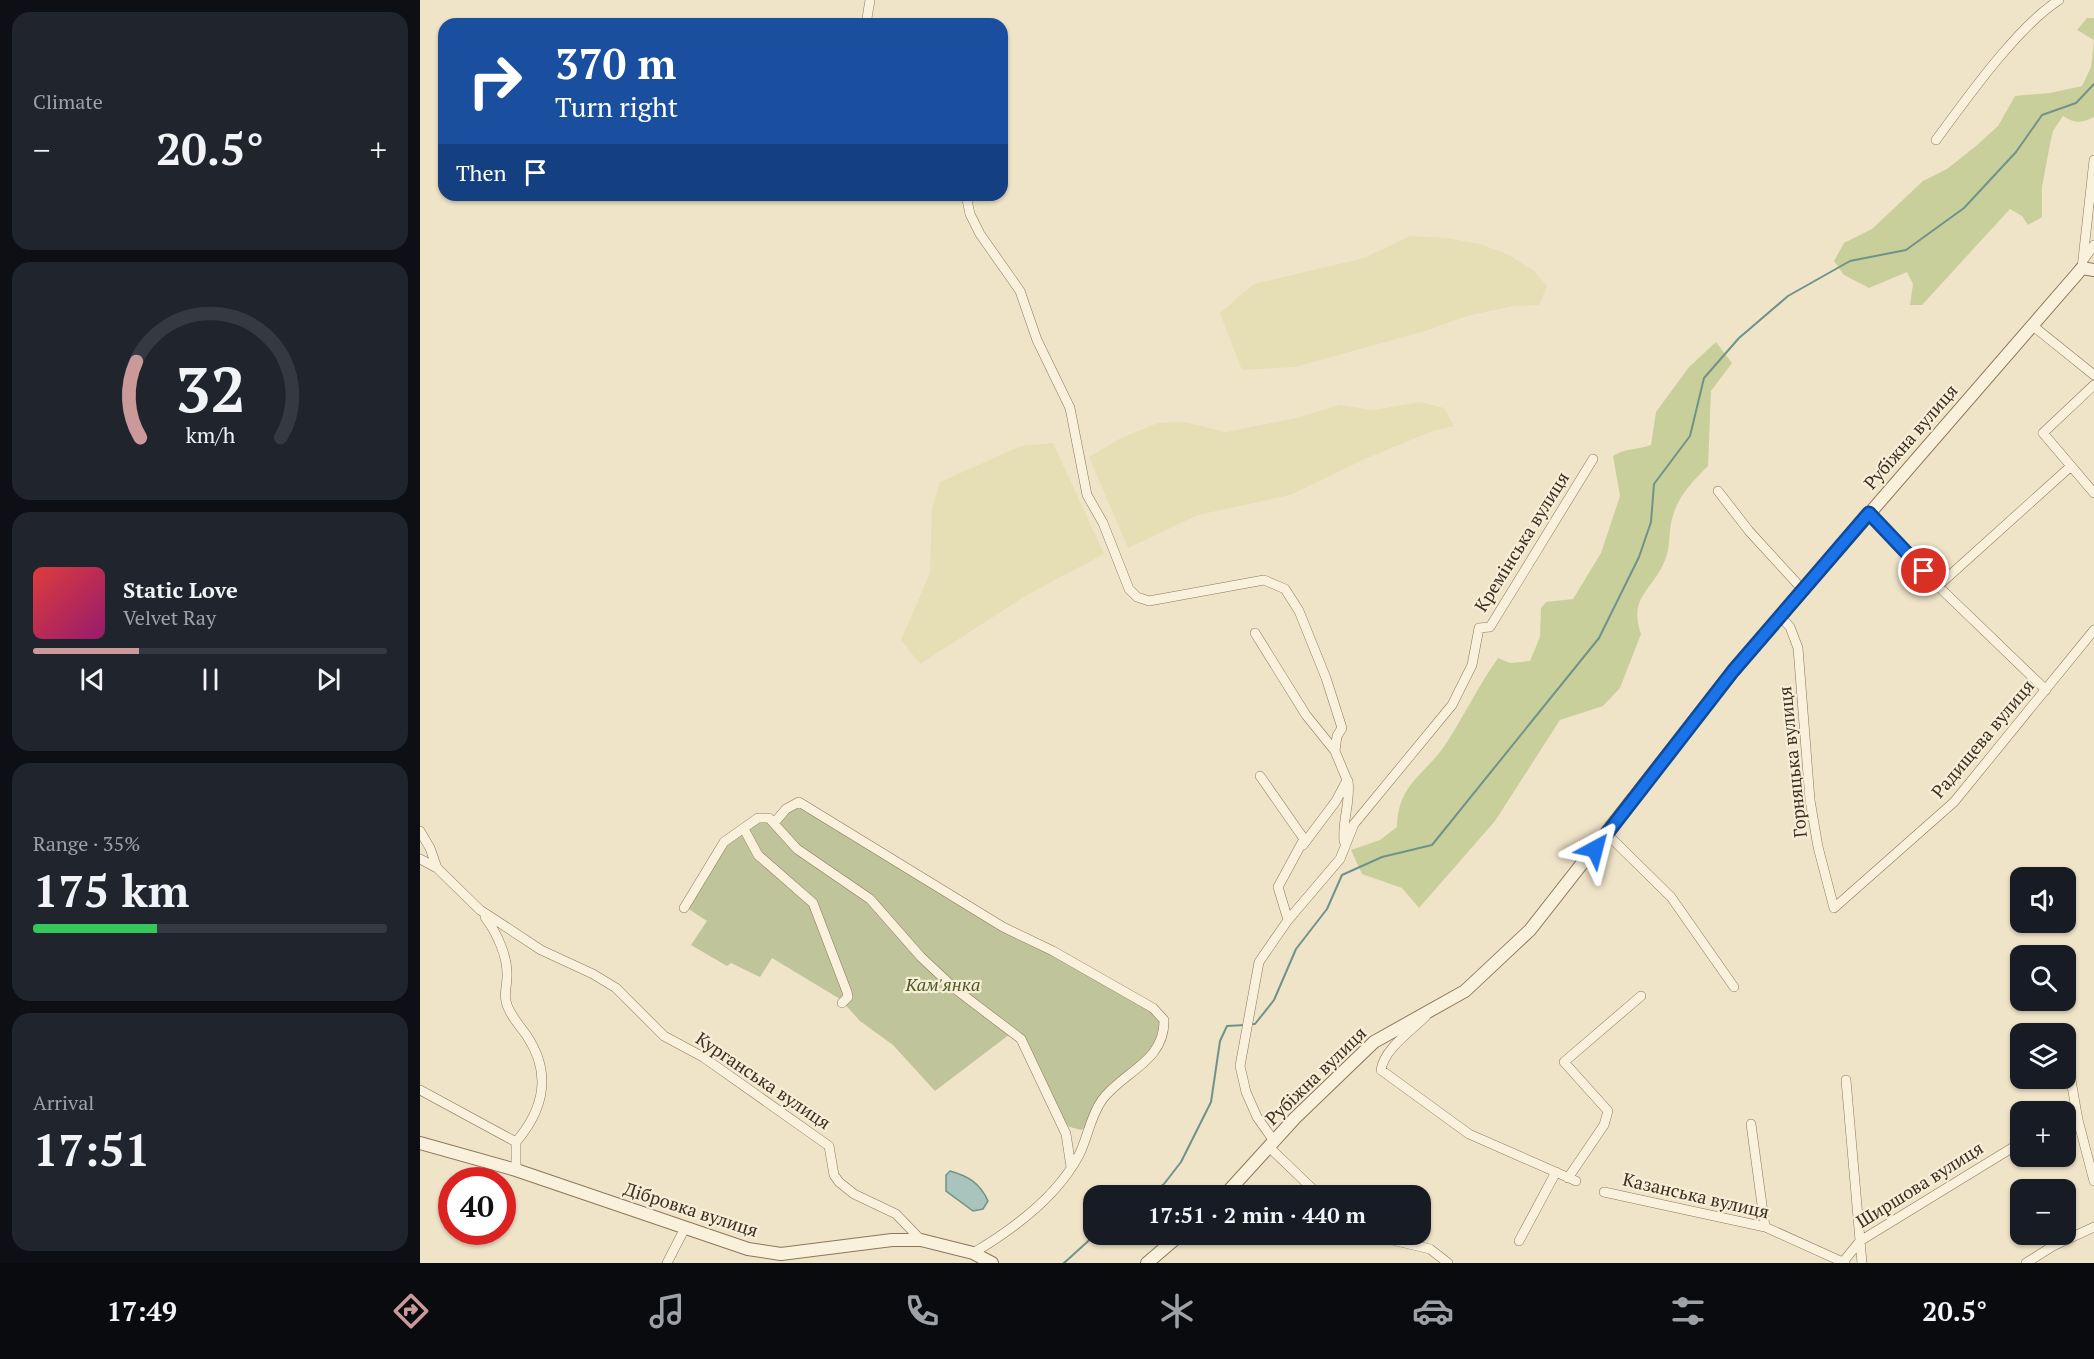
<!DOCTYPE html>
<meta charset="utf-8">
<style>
body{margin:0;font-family:"PT Serif",serif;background:#20242c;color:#f1f3f6;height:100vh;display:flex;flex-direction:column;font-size:22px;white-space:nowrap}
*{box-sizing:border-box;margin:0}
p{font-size:20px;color:#9ea1a6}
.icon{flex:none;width:33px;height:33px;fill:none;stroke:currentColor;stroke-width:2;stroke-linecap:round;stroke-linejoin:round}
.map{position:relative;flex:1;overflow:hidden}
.drawer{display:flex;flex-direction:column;gap:12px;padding:12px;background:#0d0f14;width:420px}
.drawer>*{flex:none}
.top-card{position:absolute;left:18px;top:18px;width:570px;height:183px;border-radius:18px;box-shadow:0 2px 4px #0004;background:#1a4fa0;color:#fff;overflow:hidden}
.controls{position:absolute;left:1590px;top:867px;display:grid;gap:12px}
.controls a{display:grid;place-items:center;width:66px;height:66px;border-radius:12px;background:#171b24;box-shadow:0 2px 4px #0004;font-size:30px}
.speed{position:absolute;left:18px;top:1167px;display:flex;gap:12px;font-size:30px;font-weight:700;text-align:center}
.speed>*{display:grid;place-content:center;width:78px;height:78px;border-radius:50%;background:#171b24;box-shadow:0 2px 4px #0004;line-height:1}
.speed .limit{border:9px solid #d22;background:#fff;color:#111}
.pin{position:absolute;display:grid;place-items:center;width:51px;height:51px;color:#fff;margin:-26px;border:3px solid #fff;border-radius:50%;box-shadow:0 2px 6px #0007}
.me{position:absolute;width:66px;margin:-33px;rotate:38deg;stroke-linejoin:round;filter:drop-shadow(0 0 4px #0008)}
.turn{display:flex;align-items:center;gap:21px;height:126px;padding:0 18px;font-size:27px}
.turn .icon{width:78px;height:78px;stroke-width:2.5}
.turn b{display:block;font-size:42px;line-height:51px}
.then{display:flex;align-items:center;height:57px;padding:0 18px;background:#0003;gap:12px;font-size:22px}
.big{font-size:45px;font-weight:800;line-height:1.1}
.drawer .widget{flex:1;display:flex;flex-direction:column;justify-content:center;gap:9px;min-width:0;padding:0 21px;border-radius:18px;background:#20242c}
.drawer .dial{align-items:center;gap:0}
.dial svg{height:156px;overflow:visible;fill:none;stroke:#363941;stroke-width:7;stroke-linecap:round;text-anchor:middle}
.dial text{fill:#f1f3f6;stroke:none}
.song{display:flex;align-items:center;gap:18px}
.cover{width:72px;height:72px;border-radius:9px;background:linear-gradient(135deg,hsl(0 70% 55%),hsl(320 70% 35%))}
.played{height:6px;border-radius:3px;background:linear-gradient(90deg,#cc999b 30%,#363941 30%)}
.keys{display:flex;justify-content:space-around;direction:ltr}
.heat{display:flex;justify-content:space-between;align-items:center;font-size:33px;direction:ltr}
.charge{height:9px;border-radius:4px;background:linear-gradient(90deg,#34c759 35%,#363941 0)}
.trip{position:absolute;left:663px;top:1185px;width:348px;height:60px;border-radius:18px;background:#171b24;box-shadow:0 2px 4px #0004;font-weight:800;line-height:60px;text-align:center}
.menu{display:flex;height:96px;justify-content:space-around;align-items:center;background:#090b0e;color:#9ea1a6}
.menu .icon{width:42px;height:42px}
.menu .current{color:#cc999b}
.menu b{font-size:27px;color:#f1f3f6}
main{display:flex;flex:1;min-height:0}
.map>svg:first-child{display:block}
.farmland{fill:#e6deb5}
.green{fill:#c9cf9b}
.cemetery{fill:#bfc49a}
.water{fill:#a9c4bc;stroke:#6f938a;stroke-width:1.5}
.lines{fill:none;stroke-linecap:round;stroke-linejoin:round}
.stream{stroke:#6f938a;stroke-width:2}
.minor-casing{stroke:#8d765c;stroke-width:10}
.tertiary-casing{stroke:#8d765c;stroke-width:14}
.minor{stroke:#faf1dc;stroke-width:9}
.tertiary{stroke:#faf1dc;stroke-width:12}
.route-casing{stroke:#114b97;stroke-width:15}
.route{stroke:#1a73e8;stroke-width:10}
.labels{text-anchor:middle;stroke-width:4.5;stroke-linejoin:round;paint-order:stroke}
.street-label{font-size:18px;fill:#3d2e20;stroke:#f7eed8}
.park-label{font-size:18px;font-style:italic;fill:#4d5a26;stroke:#f7eed8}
</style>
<main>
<section class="drawer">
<div class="widget"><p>Climate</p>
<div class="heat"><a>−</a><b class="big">20.5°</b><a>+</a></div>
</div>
<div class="widget dial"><svg viewBox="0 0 100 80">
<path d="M14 69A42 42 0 1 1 86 69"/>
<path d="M14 69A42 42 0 0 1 12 30" stroke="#cc999b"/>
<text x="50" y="56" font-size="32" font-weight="700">32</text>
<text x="50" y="72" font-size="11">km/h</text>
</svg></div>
<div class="widget">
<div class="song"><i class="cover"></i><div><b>Static Love</b><p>Velvet Ray</p></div></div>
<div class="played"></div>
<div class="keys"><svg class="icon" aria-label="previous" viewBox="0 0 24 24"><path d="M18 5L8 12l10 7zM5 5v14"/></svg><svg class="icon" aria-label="pause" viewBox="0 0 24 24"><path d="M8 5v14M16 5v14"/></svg><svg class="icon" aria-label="next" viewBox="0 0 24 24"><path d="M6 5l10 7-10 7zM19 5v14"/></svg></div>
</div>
<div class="widget"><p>Range · 35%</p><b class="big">175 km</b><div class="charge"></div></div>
<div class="widget"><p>Arrival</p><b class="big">17:51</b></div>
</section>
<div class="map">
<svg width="1674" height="1263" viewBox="0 0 1674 1263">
<rect width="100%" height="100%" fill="#f0e4c8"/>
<!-- farmland -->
<path class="farmland" d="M990,236L1026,238L1060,244L1089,255L1113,270L1127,286L1119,305L1093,306L1047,316L1005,331L875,367L822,370L800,313L834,284L944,258Z
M1001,402L1024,408L1034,426L1010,432L945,459L870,495L778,515L708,548L669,457L701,438L738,423L764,422L806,432L876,418L919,405L953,410Z
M633,443L684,554L607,595L500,664L481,640L510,573L512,508L520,482L601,446Z"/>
<!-- green -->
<path class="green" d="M1667,18H1674V117C1661,123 1656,124 1643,116L1633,131L1630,144L1622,187V217L1608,225L1602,216L1590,209L1502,305H1490L1493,284L1487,272L1449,288L1424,275L1414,261L1424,243L1452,229L1503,181L1527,169L1556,146L1578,126L1595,96L1630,93L1662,86L1671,67L1674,40L1657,30Z
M1296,342L1312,363L1291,391L1288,466C1272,482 1258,496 1252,519C1248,533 1251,546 1245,560C1233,591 1208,596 1221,634L1200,688L1183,706L1140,720L1075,821L999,908L982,888L942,874L931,850L960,840L977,827C978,782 1006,775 1027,742C1045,714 1059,685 1078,658L1090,663L1110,661L1120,637L1121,608L1126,602L1153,599L1181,553L1200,496L1193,456C1205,448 1218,450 1231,445L1236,412L1269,367Z"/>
<!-- cemetery -->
<path class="cemetery" d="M379,804L726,1006L741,1021L734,1047L702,1080L666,1127L661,1130L650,1127L644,1122L605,1039L590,1034L515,1091L473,1045L440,1021L420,999L352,958L340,977L311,963L307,966L271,945L287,921L267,908L297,853L334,822H349Z"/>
<!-- water -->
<path class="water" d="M530,1171C548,1176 560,1183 568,1201L563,1209L553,1211L526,1191V1175Z"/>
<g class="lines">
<!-- stream -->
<path class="stream" d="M831,1024H835L854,1000L876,949L907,909L922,875L962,857L1012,845L1179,638L1219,557L1231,522L1234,484L1270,436L1284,378L1319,338L1368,296L1430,261L1486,250L1544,208L1596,152L1622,115L1656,103L1674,84
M726,1196L744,1184L761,1162L791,1102L800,1041L807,1026L825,1025
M644,1263L676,1234"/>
<defs>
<path id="minor" d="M446,24L450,0
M1516,140C1547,98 1597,27 1639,0
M546,195L550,214L560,234L600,291L617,340L650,408L667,495L683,523L709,589L717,597L729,601L844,580L865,589L879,611L906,678L922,728L917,736L915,751
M1664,259L1674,245
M1662,268L1674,160
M1613,326L1674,375
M1674,385L1623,433L1674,493
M1298,491L1329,531L1383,590
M1449,513L1518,586L1626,690
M1518,586L1651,466
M1360,616L1370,627L1378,648L1390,800L1398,847L1414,908L1534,802L1674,630
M835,633L886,715L915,751L927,780L916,801L883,845
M840,776L884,839L858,887L868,920L839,962L820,1066L826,1092L837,1117L854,1141
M355,822L366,809L379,802L583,927L633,951L733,1008L744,1020C745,1062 702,1072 682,1100C670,1117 668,1137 659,1155C637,1197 592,1230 553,1253
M324,829L338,855L393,903L427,992L428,997L422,1003
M0,831L10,848L17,868
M1187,834L1251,897L1314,987
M924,841C922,820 931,801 928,781
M0,859L17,868L60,910L77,921L121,950L173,974L196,988L244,1036L283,1057L409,1146L414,1175L419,1182L434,1194L476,1214L501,1240
M264,908L304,842L338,818H349L377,849L450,899L501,957L534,988L601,1039L646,1134L651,1167
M65,917C77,933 88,957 87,977C87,985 84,993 86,1001C88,1013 100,1026 107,1036C132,1074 124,1109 96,1142
M868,920L920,859L934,824L1032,705L1052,665L1059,628L1070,627L1173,459
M1006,1016C991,1031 964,1049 961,1070L1049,1134L1156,1181
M1646,1052L1658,1120L1674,1181
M1426,1080L1442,1263
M0,1090L96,1142V1170
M1646,1123L1658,1120
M1331,1124L1345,1227
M849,1147L900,1196
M1148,1178L1184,1125L1188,1111L1144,1062L1221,996
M1184,1192L1345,1227L1425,1263
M947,1234L1010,1249L1028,1263
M1099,1241L1136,1172
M1423,1262L1440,1241L1600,1143
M247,1263L265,1228
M1606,1263L1633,1246L1674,1227"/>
<path id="tertiary" d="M0,1143L96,1170L328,1249L361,1254L472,1240H501L553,1253L572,1263
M804,1196L875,1118L954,1042L1045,991L1110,930L1313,671L1657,274L1662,268L1674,270
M727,1263L761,1234"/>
</defs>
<!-- minor casing -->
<use href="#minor" class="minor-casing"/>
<!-- tertiary casing -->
<use href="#tertiary" class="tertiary-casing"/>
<!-- minor -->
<use href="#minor" class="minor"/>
<!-- tertiary -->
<use href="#tertiary" class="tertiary"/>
</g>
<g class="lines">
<defs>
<path id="route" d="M1175,849L1313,671L1449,513L1504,571"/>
</defs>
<!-- route casing -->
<use href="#route" class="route-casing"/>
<!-- route -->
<use href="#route" class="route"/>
</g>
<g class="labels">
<!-- street labels -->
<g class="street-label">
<text transform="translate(1491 437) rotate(-49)" y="6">Рубіжна вулиця</text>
<text transform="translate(1102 542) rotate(-58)" y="6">Кремінська вулиця</text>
<text transform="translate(1563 739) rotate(-50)" y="6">Радищева вулиця</text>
<text transform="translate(1373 762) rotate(-96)" y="6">Горняцька вулиця</text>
<text transform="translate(896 1076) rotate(-44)" y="6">Рубіжна вулиця</text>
<text transform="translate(343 1081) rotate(34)" y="6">Курганська вулиця</text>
<text transform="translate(1500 1185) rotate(-32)" y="6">Ширшова вулиця</text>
<text transform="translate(1276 1196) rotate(13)" y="6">Казанська вулиця</text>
<text transform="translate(271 1210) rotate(18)" y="6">Дібровка вулиця</text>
</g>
<!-- park labels -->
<g class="park-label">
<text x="523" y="991">Кам'янка</text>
</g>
</g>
</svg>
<div class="controls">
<a><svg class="icon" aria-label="sound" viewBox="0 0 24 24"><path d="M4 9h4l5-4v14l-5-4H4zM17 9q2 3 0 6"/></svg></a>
<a><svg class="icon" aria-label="search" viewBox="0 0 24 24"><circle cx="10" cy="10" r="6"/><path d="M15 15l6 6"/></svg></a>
<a><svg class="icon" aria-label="layers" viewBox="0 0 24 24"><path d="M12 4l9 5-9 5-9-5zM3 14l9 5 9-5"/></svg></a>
<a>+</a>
<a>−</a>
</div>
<div class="speed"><div class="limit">40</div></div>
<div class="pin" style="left:1504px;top:571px;background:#d93025"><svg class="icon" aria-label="arrive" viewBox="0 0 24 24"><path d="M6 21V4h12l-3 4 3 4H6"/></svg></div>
<svg class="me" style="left:1175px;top:849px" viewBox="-20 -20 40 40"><path d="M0-17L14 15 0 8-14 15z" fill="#1a73e8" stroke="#fff" stroke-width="4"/></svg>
<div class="trip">17:51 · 2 min · 440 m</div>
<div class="top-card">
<div class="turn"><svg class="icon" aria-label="right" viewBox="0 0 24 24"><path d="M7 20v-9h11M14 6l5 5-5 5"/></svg><div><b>370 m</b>Turn right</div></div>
<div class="then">Then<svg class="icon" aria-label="arrive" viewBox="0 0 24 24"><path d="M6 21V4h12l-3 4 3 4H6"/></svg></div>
</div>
</div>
</main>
<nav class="menu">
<b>17:49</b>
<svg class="icon current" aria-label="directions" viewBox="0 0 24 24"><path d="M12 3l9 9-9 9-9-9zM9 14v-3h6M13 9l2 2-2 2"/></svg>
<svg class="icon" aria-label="music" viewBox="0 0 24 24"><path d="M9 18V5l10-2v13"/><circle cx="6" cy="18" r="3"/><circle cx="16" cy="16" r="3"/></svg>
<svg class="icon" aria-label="phone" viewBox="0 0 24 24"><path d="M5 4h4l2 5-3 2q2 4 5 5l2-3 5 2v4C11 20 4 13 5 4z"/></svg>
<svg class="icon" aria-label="climate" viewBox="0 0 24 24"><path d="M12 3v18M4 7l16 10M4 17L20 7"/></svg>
<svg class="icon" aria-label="car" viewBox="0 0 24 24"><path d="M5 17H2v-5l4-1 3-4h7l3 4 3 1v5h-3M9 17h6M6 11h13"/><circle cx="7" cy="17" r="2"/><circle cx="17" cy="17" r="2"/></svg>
<svg class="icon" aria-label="filters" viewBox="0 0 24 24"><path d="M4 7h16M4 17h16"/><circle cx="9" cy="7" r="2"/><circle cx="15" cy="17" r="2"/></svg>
<b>20.5°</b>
</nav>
